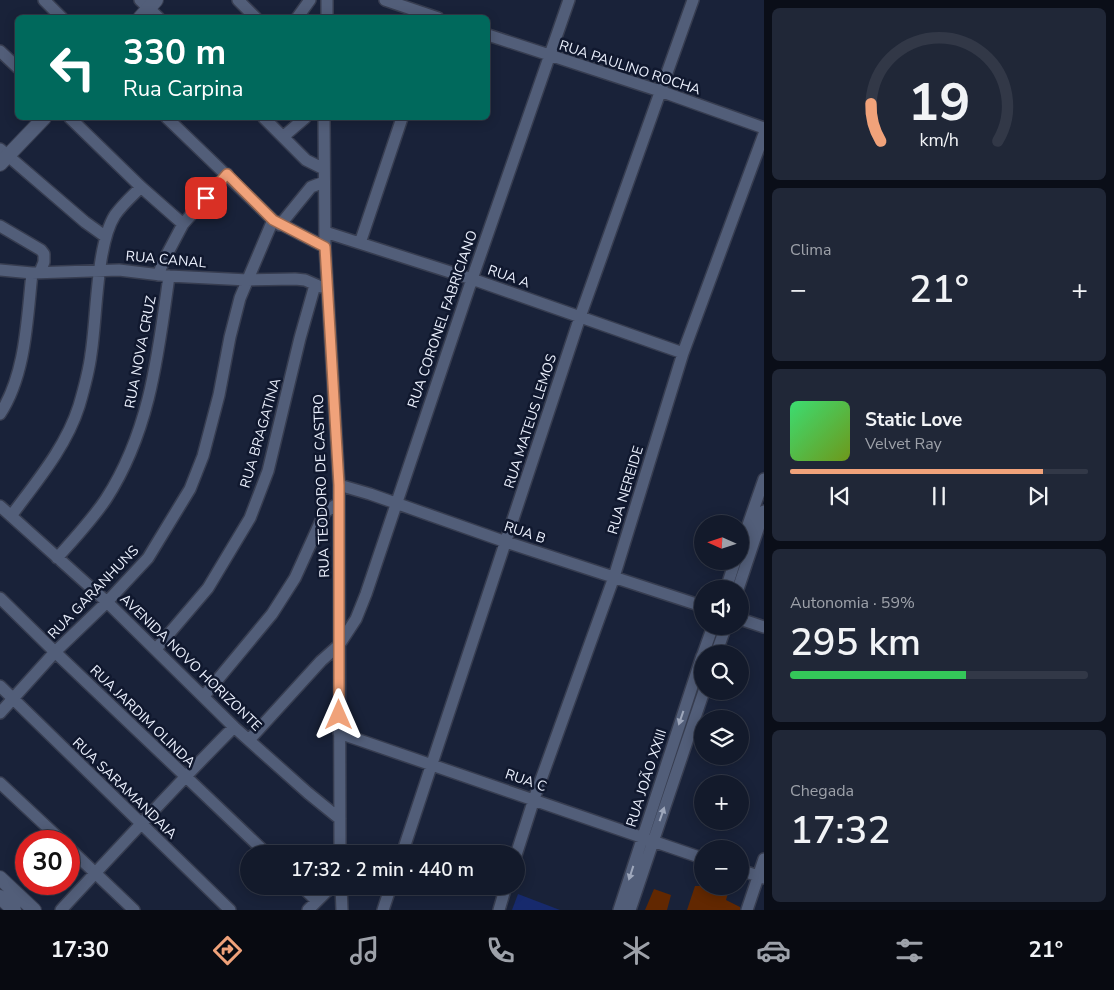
<!DOCTYPE html>
<html lang="pt">
<meta charset="utf-8">
<style>
body{margin:0;font-family:"Nunito Sans",sans-serif;background:#202737;color:#f1f3f6;height:100vh;display:flex;flex-direction:column;font-size:19px;white-space:nowrap}
*{box-sizing:border-box;margin:0}
p{font-size:16px;color:#9da1a9}
.icon{flex:none;width:28px;height:28px;fill:none;stroke:currentColor;stroke-width:2;stroke-linecap:round;stroke-linejoin:round}
.map{position:relative;flex:1;overflow:hidden}
.panel{display:flex;flex-direction:column;gap:8px;padding:8px;background:#0a0e18;width:350px}
.panel>*{flex:none}
.guide{position:absolute;left:15px;top:15px;width:475px;height:105px;border-radius:8px;box-shadow:0 2px 12px #0003,0 0 0 1px #323847;background:#00695c;color:#fff;overflow:hidden}
.needle{width:32px;rotate:273deg}
.controls{position:absolute;left:694px;top:515px;display:grid;gap:10px}
.controls a{display:grid;place-items:center;width:55px;height:55px;border-radius:50%;background:#131a2b;box-shadow:0 2px 12px #0003,0 0 0 1px #323847;font-size:25px}
.speed{position:absolute;left:15px;top:830px;display:flex;gap:10px;font-size:25px;font-weight:700;text-align:center}
.speed>*{display:grid;place-content:center;width:65px;height:65px;border-radius:50%;background:#131a2b;box-shadow:0 2px 12px #0003,0 0 0 1px #323847;line-height:1}
.speed .limit{border:8px solid #d22;background:#fff;color:#111}
.pin{position:absolute;display:grid;place-items:center;width:42px;height:42px;color:#fff;margin:-21px;border-radius:10px;box-shadow:0 2px 8px #0006}
.me{position:absolute;width:55px;margin:-28px;rotate:0deg;stroke-linejoin:round;filter:drop-shadow(0 0 4px #0008)}
.turn{display:flex;align-items:center;gap:18px;height:105px;padding:0 25px;font-size:22px}
.turn .icon{width:65px;height:65px;stroke-width:2.5}
.turn b{display:block;font-size:35px;line-height:42px}
.big{font-size:38px;font-weight:600;line-height:1.1}
.panel .widget{flex:1;display:flex;flex-direction:column;justify-content:center;gap:8px;min-width:0;padding:0 18px;border-radius:8px;background:#202737}
.panel .dial{align-items:center;gap:0}
.dial svg{height:130px;overflow:visible;fill:none;stroke:#323847;stroke-width:7;stroke-linecap:round;text-anchor:middle}
.dial text{fill:#f1f3f6;stroke:none}
.song{display:flex;align-items:center;gap:15px}
.cover{width:60px;height:60px;border-radius:8px;background:linear-gradient(135deg,hsl(140 70% 55%),hsl(80 70% 35%))}
.played{height:5px;border-radius:2px;background:linear-gradient(90deg,#f0a27a 85%,#323847 85%)}
.keys{display:flex;justify-content:space-around;direction:ltr}
.heat{display:flex;justify-content:space-between;align-items:center;font-size:28px;direction:ltr}
.charge{height:8px;border-radius:4px;background:linear-gradient(90deg,#34c759 59%,#323847 0)}
.trip{position:absolute;left:240px;top:845px;width:285px;height:50px;border-radius:25px;background:#131a2b;box-shadow:0 2px 12px #0003,0 0 0 1px #323847;font-weight:600;line-height:50px;text-align:center}
.tabs{display:flex;height:80px;justify-content:space-around;align-items:center;background:#080a11;color:#9da1a9}
.tabs .icon{width:35px;height:35px}
.tabs .active{color:#f0a27a}
.tabs b{font-size:22px;color:#f1f3f6}
main{display:flex;flex:1;min-height:0}
.map>svg:first-child{display:block}
.green{fill:#172a6d}
.building{fill:#622801}
.lines{fill:none;stroke-linecap:round;stroke-linejoin:round}
.minor-casing{stroke:#373d50;stroke-width:14}
.tertiary-casing{stroke:#373d50;stroke-width:16}
.minor{stroke:#525e79;stroke-width:11}
.tertiary{stroke:#525e79;stroke-width:14}
.oneway{fill:#9ea7bb}
.route-casing{stroke:#9c694f;stroke-width:12}
.route{stroke:#f0a27a;stroke-width:9}
.labels{text-anchor:middle;stroke-width:5;stroke-linejoin:round;paint-order:stroke}
.street-label{font-size:14px;fill:#ebf0fd;stroke:#10182e}
</style>
<main>
<div class="map">
<svg width="764" height="910" viewBox="0 0 764 910">
<rect width="100%" height="100%" fill="#192239"/>
<!-- green -->
<path class="green" d="M518,894L560,910H512Z"/>
<!-- building -->
<path class="building" d="M695,886H730L726,900L740,907V910H687Z
M654,889L671,895L667,910H645Z"/>
<g class="lines">
<defs>
<path id="minor" d="M44,0L62,18
M140,0L159,18
M238,0L256,18
M385,0L438,18
M297,18L310,0
M327,18V0
M488,35L660,91L764,128
M0,51L18,68
M70,118L141,187L183,224
M167,118L273,220L325,247
M264,118L306,160L324,169
M324,118L325,247L339,485L340,854
M284,136L305,118
M0,149L85,222L106,237
M280,225L311,187L324,182
M0,226L41,250L44,254V262L40,272
M325,232L472,279L683,353
M360,243L402,118
M0,270L32,273L119,270L169,276L248,280L295,279L305,280L321,287
M158,275L165,258L183,224L227,174
M0,414C26,374 27,319 32,273
M339,485L370,494L506,542L702,606
M0,506L107,602L234,727L308,793L340,819
M11,516C37,481 66,447 79,406C84,389 89,371 91,354C97,317 96,245 115,215C122,205 132,196 141,187
M740,548L764,479
M57,558C74,539 92,520 106,499C150,431 158,355 169,276
M726,589L735,561
M738,589L764,511
M0,598L55,652L267,854
M740,619L764,627
M156,649L208,588L250,518L268,471L300,338L315,285
M703,654L713,626
M716,654L726,626
M0,686L230,910
M204,696L272,614L295,578L325,512L339,503
M0,713L55,652L107,602L148,558L190,489L203,456L219,395L230,337L240,298L273,220
M339,733L702,858
M249,740L321,661L339,645L356,619L366,594L472,279L569,0
M0,783L62,841
M69,848L134,910
M402,854L580,317L693,0
M516,855L534,799L614,577L683,353L764,134
M740,870L764,878
M301,886L317,901
M341,886L342,910
M61,910C118,849 175,786 234,727
M308,910L326,892L335,886
M383,910L391,886
M499,910L506,886
M619,910L702,656
M630,910L704,691
M747,910L764,859"/>
<path id="tertiary" d="M140,18L156,0
M0,164L44,118
M0,878L34,910
M0,897L14,910"/>
</defs>
<!-- minor casing -->
<use href="#minor" class="minor-casing"/>
<!-- tertiary casing -->
<use href="#tertiary" class="tertiary-casing"/>
<!-- minor -->
<use href="#minor" class="minor"/>
<!-- tertiary -->
<use href="#tertiary" class="tertiary"/>
</g>
<!-- one-way arrows -->
<defs><path id="oneway-solid" d="M-6-.8H1V-3.2L6.5 0L1 3.2V.8H-6Z" transform="scale(1.25)"/></defs>
<g class="oneway">
<use href="#oneway-solid" transform="translate(681 718) rotate(109)"/>
<use href="#oneway-solid" transform="translate(662 814) rotate(-71)"/>
<use href="#oneway-solid" transform="translate(631 873) rotate(108)"/>
</g>
<g class="lines">
<defs>
<path id="route" d="M206,198L227,174L273,220L325,247L339,485V715"/>
</defs>
<!-- route casing -->
<use href="#route" class="route-casing"/>
<!-- route -->
<use href="#route" class="route"/>
</g>
<g class="labels">
<!-- street labels -->
<g class="street-label">
<text transform="translate(630 67) rotate(18)" y="5">RUA PAULINO ROCHA</text>
<text transform="translate(166 259) rotate(5)" y="5">RUA CANAL</text>
<text transform="translate(509 276) rotate(19)" y="5">RUA A</text>
<text transform="translate(442 319) rotate(-71)" y="5">RUA CORONEL FABRICIANO</text>
<text transform="translate(140 352) rotate(-79)" y="5">RUA NOVA CRUZ</text>
<text transform="translate(530 421) rotate(-72)" y="5">RUA MATEUS LEMOS</text>
<text transform="translate(260 433) rotate(-74)" y="5">RUA BRAGATINA</text>
<text transform="translate(321 486) rotate(-92)" y="5">RUA TEODORO DE CASTRO</text>
<text transform="translate(625 490) rotate(-73)" y="5">RUA NEREIDE</text>
<text transform="translate(525 532) rotate(18)" y="5">RUA B</text>
<text transform="translate(93 592) rotate(-46)" y="5">RUA GARANHUNS</text>
<text transform="translate(191 662) rotate(44)" y="5">AVENIDA NOVO HORIZONTE</text>
<text transform="translate(143 716) rotate(44)" y="5">RUA JARDIM OLINDA</text>
<text transform="translate(646 778) rotate(-72)" y="5">RUA JOÃO XXIII</text>
<text transform="translate(526 780) rotate(19)" y="5">RUA C</text>
<text transform="translate(125 788) rotate(44)" y="5">RUA SARAMANDAIA</text>
</g>
</g>
</svg>
<div class="controls">
<a><svg class="needle" viewBox="-14 -14 28 28"><path d="M0-13l5 13h-10z" fill="#e53935"/><path d="M0 13l5-13h-10z" fill="#9da1a9"/></svg></a>
<a><svg class="icon" aria-label="sound" viewBox="0 0 24 24"><path d="M4 9h4l5-4v14l-5-4H4zM17 9q2 3 0 6"/></svg></a>
<a><svg class="icon" aria-label="search" viewBox="0 0 24 24"><circle cx="10" cy="10" r="6"/><path d="M15 15l6 6"/></svg></a>
<a><svg class="icon" aria-label="layers" viewBox="0 0 24 24"><path d="M12 4l9 5-9 5-9-5zM3 14l9 5 9-5"/></svg></a>
<a>+</a>
<a>−</a>
</div>
<div class="speed"><div class="limit">30</div></div>
<div class="pin" style="left:206px;top:198px;background:#d93025"><svg class="icon" aria-label="arrive" viewBox="0 0 24 24"><path d="M6 21V4h12l-3 4 3 4H6"/></svg></div>
<svg class="me" style="left:339px;top:715px" viewBox="-20 -20 40 40"><path d="M0-17L14 15 0 8-14 15z" fill="#f0a27a" stroke="#fff" stroke-width="4"/></svg>
<div class="trip">17:32 · 2 min · 440 m</div>
<div class="guide">
<div class="turn"><svg class="icon" aria-label="left" viewBox="0 0 24 24"><path d="M17 20v-9H6M10 6l-5 5 5 5"/></svg><div><b>330 m</b>Rua Carpina</div></div>
</div>
</div>
<section class="panel">
<div class="widget dial"><svg viewBox="0 0 100 80">
<path d="M14 69A42 42 0 1 1 86 69"/>
<path d="M14 69A42 42 0 0 1 8 46" stroke="#f0a27a"/>
<text x="50" y="56" font-size="32" font-weight="700">19</text>
<text x="50" y="72" font-size="11">km/h</text>
</svg></div>
<div class="widget"><p>Clima</p>
<div class="heat"><a>−</a><b class="big">21°</b><a>+</a></div>
</div>
<div class="widget">
<div class="song"><i class="cover"></i><div><b>Static Love</b><p>Velvet Ray</p></div></div>
<div class="played"></div>
<div class="keys"><svg class="icon" aria-label="previous" viewBox="0 0 24 24"><path d="M18 5L8 12l10 7zM5 5v14"/></svg><svg class="icon" aria-label="pause" viewBox="0 0 24 24"><path d="M8 5v14M16 5v14"/></svg><svg class="icon" aria-label="next" viewBox="0 0 24 24"><path d="M6 5l10 7-10 7zM19 5v14"/></svg></div>
</div>
<div class="widget"><p>Autonomia · 59%</p><b class="big">295 km</b><div class="charge"></div></div>
<div class="widget"><p>Chegada</p><b class="big">17:32</b></div>
</section>
</main>
<nav class="tabs">
<b>17:30</b>
<svg class="icon active" aria-label="directions" viewBox="0 0 24 24"><path d="M12 3l9 9-9 9-9-9zM9 14v-3h6M13 9l2 2-2 2"/></svg>
<svg class="icon" aria-label="music" viewBox="0 0 24 24"><path d="M9 18V5l10-2v13"/><circle cx="6" cy="18" r="3"/><circle cx="16" cy="16" r="3"/></svg>
<svg class="icon" aria-label="phone" viewBox="0 0 24 24"><path d="M5 4h4l2 5-3 2q2 4 5 5l2-3 5 2v4C11 20 4 13 5 4z"/></svg>
<svg class="icon" aria-label="climate" viewBox="0 0 24 24"><path d="M12 3v18M4 7l16 10M4 17L20 7"/></svg>
<svg class="icon" aria-label="car" viewBox="0 0 24 24"><path d="M5 17H2v-5l4-1 3-4h7l3 4 3 1v5h-3M9 17h6M6 11h13"/><circle cx="7" cy="17" r="2"/><circle cx="17" cy="17" r="2"/></svg>
<svg class="icon" aria-label="filters" viewBox="0 0 24 24"><path d="M4 7h16M4 17h16"/><circle cx="9" cy="7" r="2"/><circle cx="15" cy="17" r="2"/></svg>
<b>21°</b>
</nav>
